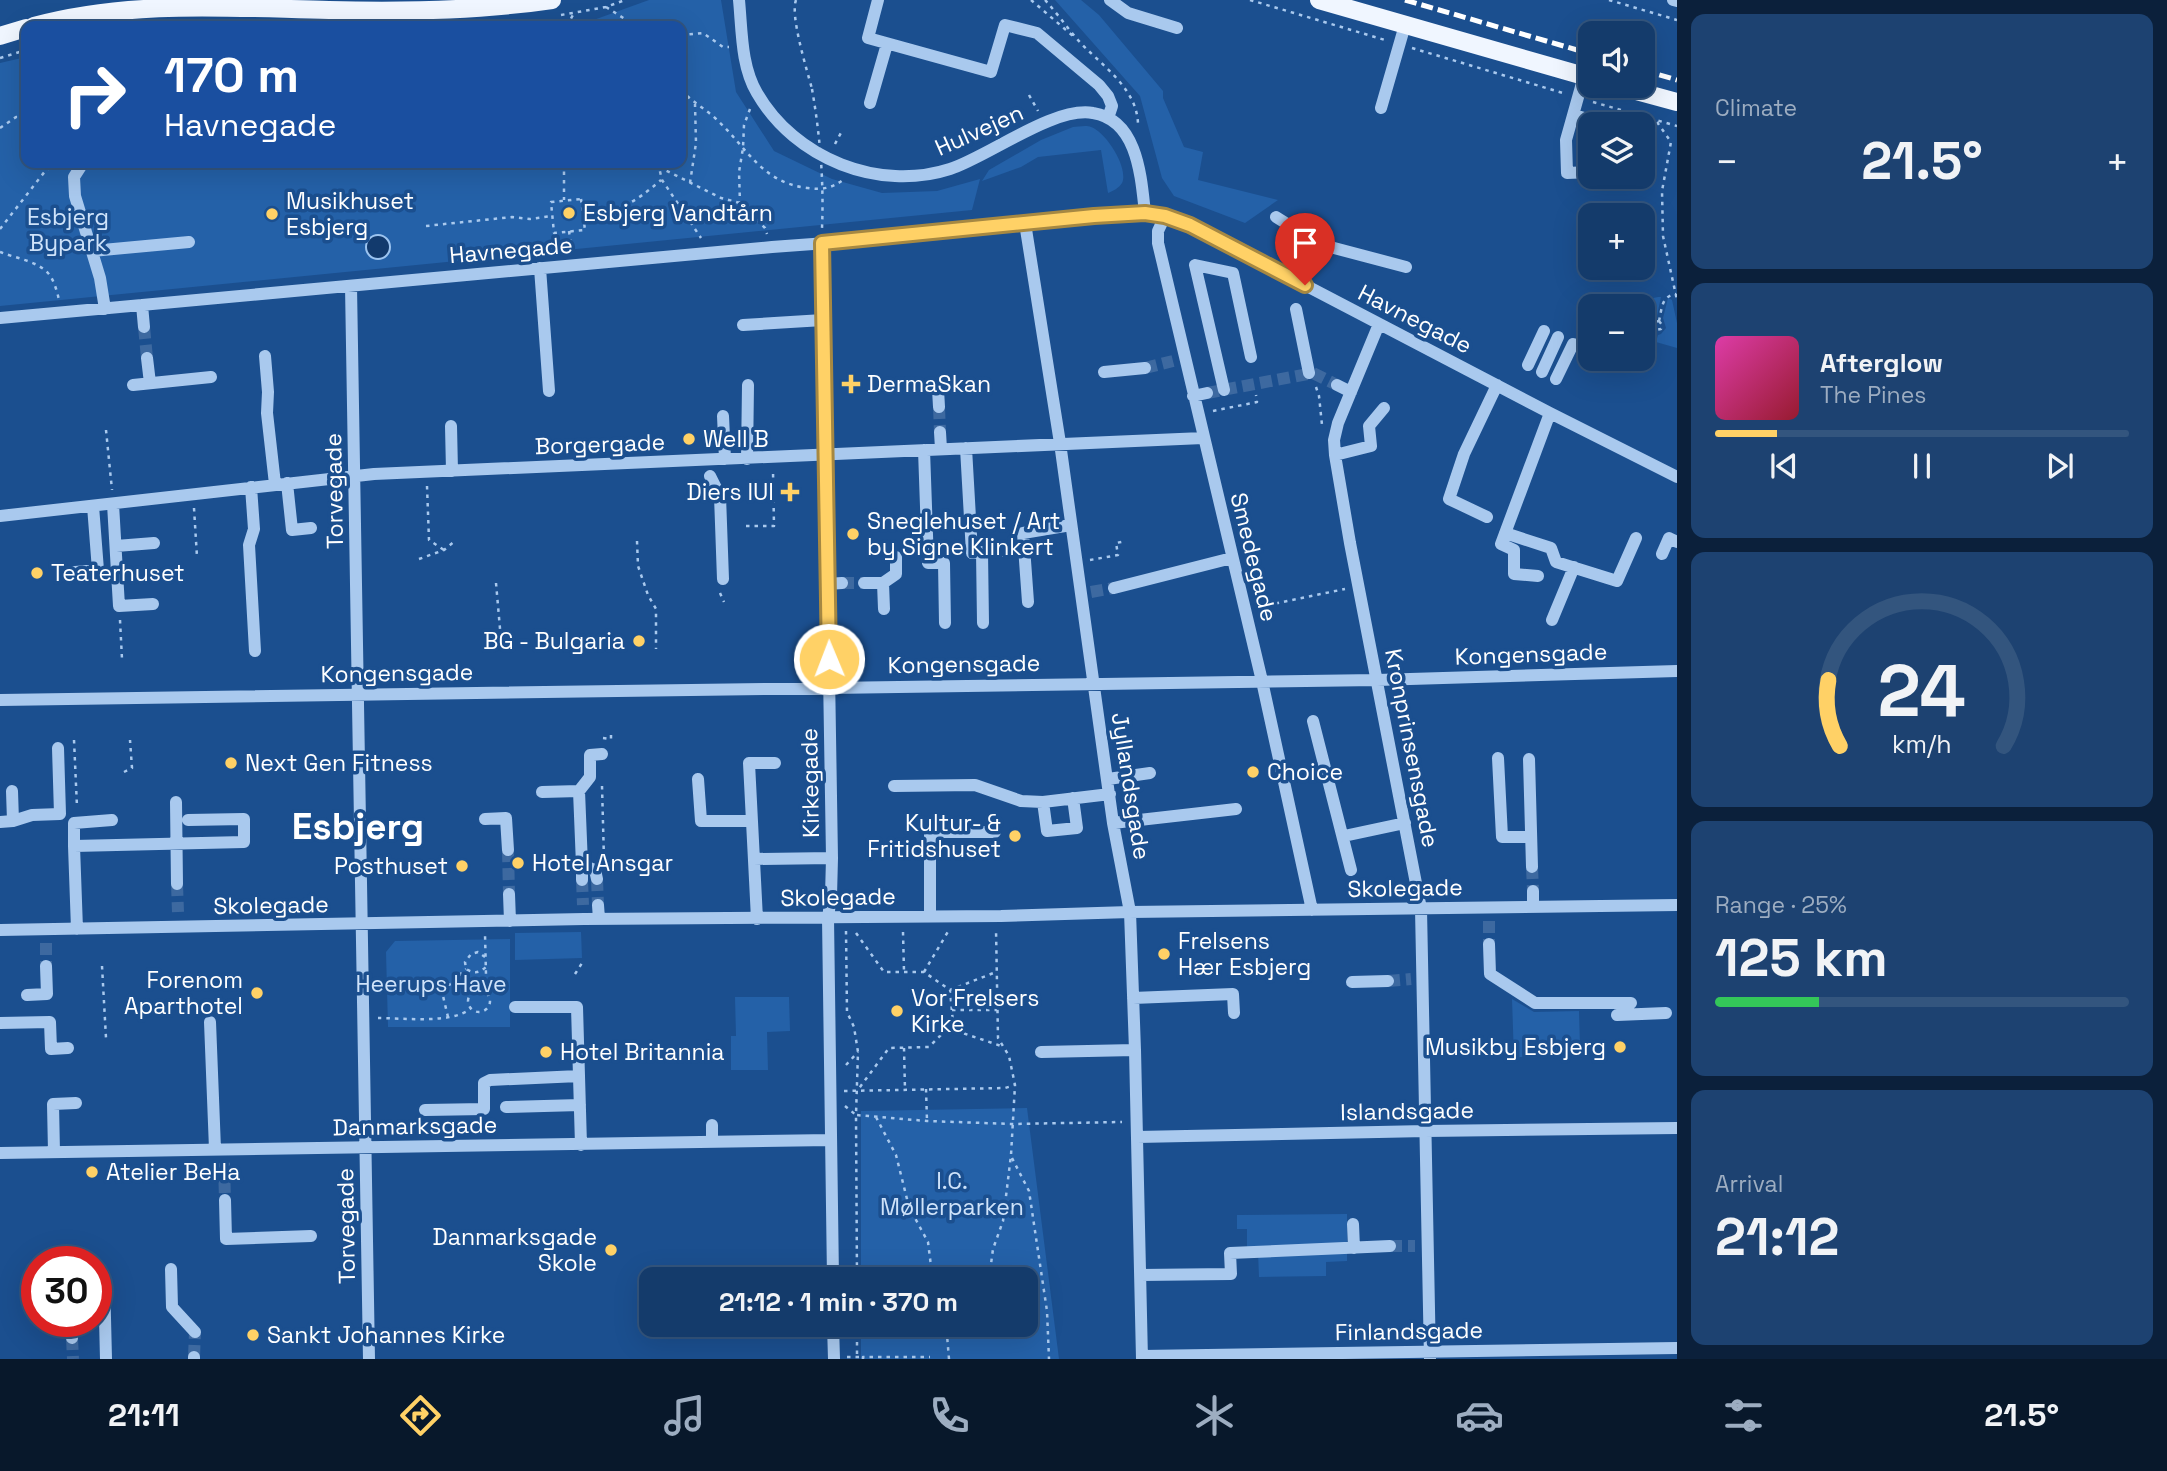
<!DOCTYPE html>
<meta charset="utf-8">
<style>
body{margin:0;font-family:"Space Grotesk",sans-serif;background:#1d4271;color:#f1f3f6;height:100vh;display:flex;flex-direction:column;font-size:26px;white-space:nowrap}
*{box-sizing:border-box;margin:0}
p{font-size:23px;color:#9dadc1}
.icon{flex:none;width:38px;height:38px;fill:none;stroke:currentColor;stroke-width:2;stroke-linecap:round;stroke-linejoin:round}
.map{position:relative;flex:1;overflow:hidden}
.side{display:flex;flex-direction:column;gap:14px;padding:14px;background:#0b203b;width:490px}
.side>*{flex:none}
.banner{position:absolute;left:21px;top:21px;width:665px;height:147px;border-radius:14px;box-shadow:0 7px 28px #0002,0 0 0 2px #33557e;background:#1a4fa0;color:#fff;overflow:hidden}
.tools{position:absolute;left:1578px;top:21px;display:grid;gap:14px}
.tools a{display:grid;place-items:center;width:77px;height:77px;border-radius:14px;background:#143b6b;box-shadow:0 7px 28px #0002,0 0 0 2px #33557e;font-size:35px}
.speed{position:absolute;left:21px;top:1246px;display:flex;gap:14px;font-size:35px;font-weight:700;text-align:center}
.speed>*{display:grid;place-content:center;width:91px;height:91px;border-radius:50%;background:#143b6b;box-shadow:0 7px 28px #0002,0 0 0 2px #33557e;line-height:1}
.speed .limit{border:10px solid #d22;background:#fff;color:#111}
.pin{position:absolute;display:grid;place-items:center;width:60px;height:60px;color:#fff;margin:-72px -30px;border-radius:50% 50% 50% 0;rotate:-45deg;box-shadow:0 0 7px #0007}
.pin .icon{rotate:45deg}
.me{position:absolute;width:77px;margin:-38px;rotate:359deg;stroke-linejoin:round;filter:drop-shadow(0 0 5px #0008)}
.turn{display:flex;align-items:center;gap:24px;height:147px;padding:0 28px;font-size:32px}
.turn .icon{width:91px;height:91px;stroke-width:2.5}
.turn b{display:block;font-size:49px;line-height:60px}
.big{font-size:52px;font-weight:600;line-height:1.1}
.side .widget{flex:1;display:flex;flex-direction:column;justify-content:center;gap:10px;min-width:0;padding:0 24px;border-radius:14px;background:#1d4271}
.side .dial{align-items:center;gap:0}
.dial svg{height:182px;overflow:visible;fill:none;stroke:#33557e;stroke-width:7;stroke-linecap:round;text-anchor:middle}
.dial text{fill:#f1f3f6;stroke:none}
.song{display:flex;align-items:center;gap:21px}
.cover{width:84px;height:84px;border-radius:10px;background:linear-gradient(135deg,hsl(320 70% 55%),hsl(350 70% 35%))}
.played{height:7px;border-radius:4px;background:linear-gradient(90deg,#ffd166 15%,#33557e 15%)}
.keys{display:flex;justify-content:space-around;direction:ltr}
.heat{display:flex;justify-content:space-between;align-items:center;font-size:38px;direction:ltr}
.charge{height:10px;border-radius:5px;background:linear-gradient(90deg,#34c759 25%,#33557e 0)}
.trip{position:absolute;left:639px;top:1267px;width:399px;height:70px;border-radius:14px;background:#143b6b;box-shadow:0 7px 28px #0002,0 0 0 2px #33557e;font-weight:600;line-height:70px;text-align:center}
.tab-bar{display:flex;height:112px;justify-content:space-around;align-items:center;background:#08182b;color:#9dadc1}
.tab-bar .icon{width:49px;height:49px}
.tab-bar .on{color:#ffd166}
.tab-bar b{font-size:32px;color:#f1f3f6}
main{display:flex;flex:1;min-height:0}
.map>svg:first-child{display:block}
.green{fill:#2461a8}
.water{fill:#123a6d;stroke:#9cc4f0;stroke-width:2}
.lines{fill:none;stroke-linecap:round;stroke-linejoin:round}
.minor-tunnel{stroke:#3d69a0;stroke-width:12;stroke-dasharray:12 6;stroke-linecap:butt}
.path{stroke:#a9c9ee;stroke-width:2.5;stroke-dasharray:3.5 5;stroke-linecap:butt}
.minor{stroke:#a9c9ee;stroke-width:12}
.major{stroke:#f0f6ff;stroke-width:18}
.rail{stroke:#fff;stroke-width:5;stroke-dasharray:12 5;stroke-linecap:butt}
.path-bridge{stroke:#a9c9ee;stroke-width:2.5;stroke-dasharray:3.5 5;stroke-linecap:butt}
.route-casing{stroke:#a68842;stroke-width:18}
.route{stroke:#ffd166;stroke-width:12}
.poi-dot{fill:#ffd166;stroke:#1b4f8f;stroke-width:2.5}
.labels{text-anchor:middle;stroke-width:7;stroke-linejoin:round;paint-order:stroke}
.street-label{font-size:23px;fill:#fff;stroke:#1b4f8f}
.poi-label{font-size:23px;fill:#fff;stroke:#1b4f8f;text-anchor:start}
.park-label{font-size:23px;fill:#cfe3fa;stroke:#1b4f8f}
.town-label{font-size:37px;font-weight:bold;fill:#fff;stroke:#1b4f8f}
</style>
<main>
<div class="map">
<svg width="1677" height="1359" viewBox="0 0 1677 1359">
<rect width="100%" height="100%" fill="#1b4f8f"/>
<!-- green -->
<path class="green" d="M649,0H721L736,92L774,151L832,179L882,193L937,191L980,179L972,210L0,306V63L26,57V163H681V26H577Z
M1055,0H1081L1099,15L1163,91V98L1184,147L1203,152L1198,180L1278,200L1245,223L1174,196L1162,178L1140,96Z
M1073,127C1078,127 1086,125 1091,127C1106,132 1129,168 1122,183C1119,188 1113,191 1108,193L1101,150L1038,157L1021,167L982,181L989,170L1041,140Z
M1658,297H1661L1657,316L1649,324L1651,336H1646L1643,331V306H1616Z
M1668,298L1672,300L1677,323V348L1656,342L1658,335L1661,334L1666,328L1663,318Z
M581,932L582,958L515,960V933Z
M510,939V1027H388L386,952L395,941Z
M735,997H789L790,1031L767,1032L768,1070H731V1036H736Z
M1512,999L1534,1012L1579,1011L1580,1046H1568V1050L1514,1058Z
M1027,1108L1059,1359H861V1325H1026V1279H861V1111Z
M1347,1214V1246L1247,1247V1229H1237V1215Z
M1347,1251V1261L1326,1262V1276L1259,1277L1258,1252Z"/>
<!-- water -->
<path class="water" d="M366 247a12 12 0 1 1 24 0a12 12 0 1 1-24 0Z"/>
<g class="lines">
<!-- minor-tunnel -->
<path class="minor-tunnel" d="M144,327L147,358
M1145,368L1173,361
M1207,393L1313,373L1337,385
M939,407L940,432
M842,583H864
M1091,592L1114,588
M508,850L509,894
M1532,867L1533,891
M597,879L598,905
M582,880L583,905
M177,884L178,912
M1489,921V944
M46,943V966
M1388,981L1411,979
M224,1163L225,1200
M1390,1246H1415
M72,1338L73,1359
M194,1357L195,1332"/>
<!-- path -->
<path class="path" d="M796,0C790,16 807,70 812,89
M1031,0L1073,36
M1045,0C1056,12 1066,26 1077,39C1100,65 1139,88 1138,127
M1250,0L1385,40
M1609,0L1677,20
M606,7L636,26
M561,15L606,7L625,0
M492,26L509,24
M567,26L574,13
M681,35L703,33L723,47H729
M1412,48L1563,93
M0,58L26,50
M681,90C691,101 704,108 715,118C747,147 761,183 808,188C823,190 833,188 844,179
M1029,95L1038,111
M1593,102L1677,126
M750,109L744,125L743,148L739,172L740,203L765,228L767,234
M1657,122L1671,142L1662,191L1663,236L1677,300
M0,128L16,117H26
M835,144L843,129
M564,163V200
M658,163L662,180L701,238
M659,167L721,198L740,203
M690,183L696,143L695,104
M581,199L585,230L554,233L551,202Z
M583,214C621,210 632,205 661,180
M426,226L512,217L530,219L552,216
M0,229L46,170L60,163
M569,231L572,252
M0,252C15,258 37,261 48,273C54,280 57,291 59,300
M1659,321C1662,309 1661,296 1676,294
M1659,321L1662,325L1661,329L1656,330L1653,327L1654,322Z
M1653,343L1656,330
M1316,387L1319,396L1322,425
M1213,411L1257,402L1256,395
M106,430L112,490
M427,486L429,540L444,550
M194,508L197,557
M746,526H774L773,471
M637,541L638,566L648,595L656,609V649
M419,559L444,550L455,541
M1090,560L1118,555L1116,543L1126,541
M496,583L501,640
M720,593L724,602
M1259,607L1345,589
M120,620L122,659
M603,738L611,739V733
M74,740L77,807
M124,772L132,768L130,740
M602,786L604,860
M846,931L847,1012L854,1027L858,1052L856,1115L927,1121L1012,1124L1122,1122
M903,932L904,971
M856,933L884,972H924L950,990L953,1023L929,1047L889,1048L857,1091
M485,957L478,952L471,954L465,962L466,969C475,974 479,973 486,967
M102,966L106,1038
M924,972L949,930
M575,974L584,960
M453,981L466,969
M468 1001a11 11 0 1 1 22 0a11 11 0 1 1-22 0Z
M481,990L486,975L485,934
M950,990L996,972
M952,1010H997
M448,1017L443,996L444,988C455,979 461,985 472,992
M378,1018C402,1018 452,1024 470,1009
M948,1028L1004,1047
M904,1048L905,1090
M846,1065L858,1052
M926,1089L927,1121
M844,1091L1005,1088L1015,1085
M845,1106L856,1115L857,1279
M876,1117L896,1155L909,1207L928,1242L931,1266L930,1279
M1012,1158L1029,1191L1047,1311L1049,1359
M989,1279L993,1249L1003,1221L1011,1155L1015,1085L1009,1056L998,1038L996,929
M857,1325V1359
M939,1325L947,1335
M847,1357H863
M863,1359V1357H930
M949,1359L947,1335L960,1325"/>
<!-- minor -->
<path class="minor" d="M739,0C742,31 741,66 757,93C795,159 879,192 950,169C989,156 1054,106 1093,113C1138,120 1141,177 1145,213
M878,0L868,38L991,72L1005,25L1037,33L1099,85L1108,96L1112,106L1108,118
M1110,0L1128,13L1177,28
M1673,0L1677,1
M1584,76L1566,140L1567,173L1591,172
M870,103L887,44
M1381,108L1405,25
M1574,115L1604,124
M83,163L74,177L75,196L100,278L105,309
M1165,216L1158,231V243L1262,681L1312,910
M1276,217L1319,244L1406,267
M1025,223L1060,443L1113,823L1130,912L1135,1050L1142,1359
M822,243L832,858L831,896L828,918L833,1279
M92,251L189,242
M540,268L549,391
M351,286L369,1359
M142,305L144,327
M1296,309L1309,373
M0,318L772,247L854,241L1094,216L1145,213L1165,216L1190,225L1550,413L1677,477
M1379,324L1338,423L1334,440L1335,455L1350,543L1421,909L1430,1359
M743,325L823,320
M265,356L268,392L267,413L275,484
M147,358L150,383
M1528,365L1544,331
M1104,372L1145,368
M1542,372L1558,337
M1556,379L1573,344
M133,385L211,377
M1337,385L1351,392
M938,389L939,407
M1224,390L1195,265L1233,273L1251,357
M1193,396L1207,393
M723,416L725,459
M451,426L452,471
M940,432L941,449
M966,448L972,553L1014,550
M924,450L928,563H944L945,623
M1335,455L1371,446L1369,426L1384,408
M747,459L748,385
M710,476L720,496L723,579
M287,483L292,530L311,528
M251,487L254,529L249,545L255,651
M113,504L119,606L153,604
M0,516L374,474L1203,438
M1487,517L1449,499L1464,454L1497,385
M1505,533L1551,548L1556,562L1617,581L1636,538
M116,546L154,543
M982,552L983,623
M1662,554L1669,538L1677,542
M64,573L98,570L93,506
M1538,576L1514,574V550L1501,544L1550,413
M864,583H883L884,609
M883,583L896,574V557
M827,584L842,583
M1114,588L1232,558
M1028,602L1023,533L1071,525
M1552,620L1574,567
M0,700L1377,680L1677,671
M1313,721L1351,870
M1498,758L1502,837H1531
M1529,759L1532,867
M698,779L701,821H752
M1108,779L1150,773
M894,786L975,785L1021,801L1043,802L1110,794
M12,791L13,821
M542,792L579,791
M176,802L177,884
M1043,802L1047,831L1077,828L1073,798
M485,819L506,818L508,850
M112,820L74,823V846L244,842V819L188,820
M0,822L13,821L32,815L60,814L58,748
M1113,823L1236,809
M1344,836L1405,823
M74,846L77,929
M754,859L832,858
M582,865L579,791L590,777V755L602,754
M582,880V865L595,870L597,879
M1533,891V907
M509,894L510,921
M598,905L599,919
M930,917V832H995
M757,919L749,763H775
M0,930L584,919L1001,916L1130,912L1677,905
M1489,944L1490,974L1535,1003H1631
M1352,982L1388,981
M27,995L47,994L46,966
M1133,998L1233,994L1234,1013
M515,1007H577L581,1145
M1617,1015L1666,1013
M210,1022L215,1149
M0,1023L50,1022L51,1049L68,1048
M1041,1052L1135,1050
M506,1107L580,1105
M425,1110L484,1109V1083L490,1080L579,1076
M712,1125V1142
M1137,1137L1426,1131L1677,1128
M54,1152L53,1104L76,1103
M0,1153L831,1140
M225,1200L226,1239L311,1236
M1353,1224L1354,1248
M171,1269L172,1307L195,1332
M1140,1275L1231,1274L1230,1253L1390,1246
M104,1277L106,1359
M66,1321L71,1327L72,1338
M833,1325L834,1359
M1142,1356L1677,1348
M194,1359V1357"/>
<!-- major -->
<path class="major" d="M1319,0L1591,78
M34,26C130,0 231,8 329,10C404,12 478,11 552,0
M0,36L26,28
M1618,86L1677,102"/>
<!-- rail -->
<path class="rail" d="M1405,0L1591,54
M1643,70L1677,80"/>
<!-- path-bridge -->
<path class="path-bridge" d="M812,89C820,135 824,181 822,228"/>
</g>
<g class="lines">
<defs>
<path id="route" d="M829,659L822,243L1094,216L1145,213L1165,216L1190,225L1305,285"/>
</defs>
<!-- route casing -->
<use href="#route" class="route-casing"/>
<!-- route -->
<use href="#route" class="route"/>
</g>
<!-- markers -->
<g class="poi-dot">
<circle cx="569" cy="213" r="7"/>
<circle cx="272" cy="214" r="7"/>
<path d="M847.5 373.5h7v7h7v7h-7v7h-7v-7h-7v-7h7z"/>
<circle cx="689" cy="439" r="7"/>
<path d="M786.5 481.5h7v7h7v7h-7v7h-7v-7h-7v-7h7z"/>
<circle cx="853" cy="534" r="7"/>
<circle cx="37" cy="573" r="7"/>
<circle cx="639" cy="641" r="7"/>
<circle cx="231" cy="763" r="7"/>
<circle cx="1253" cy="772" r="7"/>
<circle cx="1015" cy="836" r="7"/>
<circle cx="518" cy="863" r="7"/>
<circle cx="462" cy="866" r="7"/>
<circle cx="1164" cy="954" r="7"/>
<circle cx="257" cy="993" r="7"/>
<circle cx="897" cy="1011" r="7"/>
<circle cx="1620" cy="1047" r="7"/>
<circle cx="546" cy="1052" r="7"/>
<circle cx="92" cy="1172" r="7"/>
<circle cx="611" cy="1250" r="7"/>
<circle cx="253" cy="1335" r="7"/>
</g>
<g class="labels">
<!-- street labels -->
<g class="street-label">
<text transform="translate(979 130) rotate(-24)" y="8">Hulvejen</text>
<text transform="translate(511 250) rotate(-5)" y="8">Havnegade</text>
<text transform="translate(1415 319) rotate(27)" y="8">Havnegade</text>
<text transform="translate(600 444) rotate(-2)" y="8">Borgergade</text>
<text transform="translate(334 491) rotate(-91)" y="8">Torvegade</text>
<text transform="translate(1254 557) rotate(76)" y="8">Smedegade</text>
<text transform="translate(1531 654) rotate(-2)" y="8">Kongensgade</text>
<text transform="translate(964 664) rotate(-1)" y="8">Kongensgade</text>
<text transform="translate(397 673) rotate(-1)" y="8">Kongensgade</text>
<text transform="translate(1412 748) rotate(79)" y="8">Kronprinsensgade</text>
<text transform="translate(810 783) rotate(-91)" y="8">Kirkegade</text>
<text transform="translate(1131 786) rotate(81)" y="8">Jyllandsgade</text>
<text transform="translate(1405 888) rotate(-1)" y="8">Skolegade</text>
<text transform="translate(838 897) rotate(-1)" y="8">Skolegade</text>
<text transform="translate(271 905) rotate(-1)" y="8">Skolegade</text>
<text transform="translate(1407 1111) rotate(-1)" y="8">Islandsgade</text>
<text transform="translate(415 1126) rotate(-1)" y="8">Danmarksgade</text>
<text transform="translate(346 1226) rotate(-91)" y="8">Torvegade</text>
<text transform="translate(1409 1331) rotate(-1)" y="8">Finlandsgade</text>
</g>
<!-- poi labels -->
<g class="poi-label">
<text x="286" y="209">Musikhuset<tspan x="286" dy="26">Esbjerg</tspan></text>
<text x="583" y="221">Esbjerg Vandtårn</text>
<text x="867" y="392">DermaSkan</text>
<text x="703" y="447">Well B</text>
<text x="774" y="500" text-anchor="end">Diers IUI</text>
<text x="867" y="529">Sneglehuset / Art<tspan x="867" dy="26">by Signe Klinkert</tspan></text>
<text x="51" y="581">Teaterhuset</text>
<text x="625" y="649" text-anchor="end">BG - Bulgaria</text>
<text x="245" y="771">Next Gen Fitness</text>
<text x="1267" y="780">Choice</text>
<text x="1001" y="831" text-anchor="end">Kultur- &amp;<tspan x="1001" dy="26">Fritidshuset</tspan></text>
<text x="532" y="871">Hotel Ansgar</text>
<text x="448" y="874" text-anchor="end">Posthuset</text>
<text x="1178" y="949">Frelsens<tspan x="1178" dy="26">Hær Esbjerg</tspan></text>
<text x="243" y="988" text-anchor="end">Forenom<tspan x="243" dy="26">Aparthotel</tspan></text>
<text x="911" y="1006">Vor Frelsers<tspan x="911" dy="26">Kirke</tspan></text>
<text x="1606" y="1055" text-anchor="end">Musikby Esbjerg</text>
<text x="560" y="1060">Hotel Britannia</text>
<text x="106" y="1180">Atelier BeHa</text>
<text x="597" y="1245" text-anchor="end">Danmarksgade<tspan x="597" dy="26">Skole</tspan></text>
<text x="267" y="1343">Sankt Johannes Kirke</text>
</g>
<!-- park labels -->
<g class="park-label">
<text x="68" y="225">Esbjerg<tspan x="68" dy="26">Bypark</tspan></text>
<text x="431" y="992">Heerups Have</text>
<text x="952" y="1189">I.C.<tspan x="952" dy="26">Møllerparken</tspan></text>
</g>
<!-- town labels -->
<g class="town-label">
<text x="358" y="839">Esbjerg</text>
</g>
</g>
</svg>
<div class="tools">
<a><svg class="icon" aria-label="sound" viewBox="0 0 24 24"><path d="M4 9h4l5-4v14l-5-4H4zM17 9q2 3 0 6"/></svg></a>
<a><svg class="icon" aria-label="layers" viewBox="0 0 24 24"><path d="M12 4l9 5-9 5-9-5zM3 14l9 5 9-5"/></svg></a>
<a>+</a>
<a>−</a>
</div>
<div class="speed"><div class="limit">30</div></div>
<div class="pin" style="left:1305px;top:285px;background:#d93025"><svg class="icon" aria-label="arrive" viewBox="0 0 24 24"><path d="M6 21V4h12l-3 4 3 4H6"/></svg></div>
<svg class="me" style="left:829px;top:659px" viewBox="-20 -20 40 40"><circle r="17" fill="#ffd166" stroke="#fff" stroke-width="3"/><path d="M0-11L8 9 0 5-8 9z" fill="#fff"/></svg>
<div class="trip">21:12 · 1 min · 370 m</div>
<div class="banner">
<div class="turn"><svg class="icon" aria-label="right" viewBox="0 0 24 24"><path d="M7 20v-9h11M14 6l5 5-5 5"/></svg><div><b>170 m</b>Havnegade</div></div>
</div>
</div>
<section class="side">
<div class="widget"><p>Climate</p>
<div class="heat"><a>−</a><b class="big">21.5°</b><a>+</a></div>
</div>
<div class="widget">
<div class="song"><i class="cover"></i><div><b>Afterglow</b><p>The Pines</p></div></div>
<div class="played"></div>
<div class="keys"><svg class="icon" aria-label="previous" viewBox="0 0 24 24"><path d="M18 5L8 12l10 7zM5 5v14"/></svg><svg class="icon" aria-label="pause" viewBox="0 0 24 24"><path d="M8 5v14M16 5v14"/></svg><svg class="icon" aria-label="next" viewBox="0 0 24 24"><path d="M6 5l10 7-10 7zM19 5v14"/></svg></div>
</div>
<div class="widget dial"><svg viewBox="0 0 100 80">
<path d="M14 69A42 42 0 1 1 86 69"/>
<path d="M14 69A42 42 0 0 1 9 40" stroke="#ffd166"/>
<text x="50" y="56" font-size="32" font-weight="700">24</text>
<text x="50" y="72" font-size="11">km/h</text>
</svg></div>
<div class="widget"><p>Range · 25%</p><b class="big">125 km</b><div class="charge"></div></div>
<div class="widget"><p>Arrival</p><b class="big">21:12</b></div>
</section>
</main>
<nav class="tab-bar">
<b>21:11</b>
<svg class="icon on" aria-label="directions" viewBox="0 0 24 24"><path d="M12 3l9 9-9 9-9-9zM9 14v-3h6M13 9l2 2-2 2"/></svg>
<svg class="icon" aria-label="music" viewBox="0 0 24 24"><path d="M9 18V5l10-2v13"/><circle cx="6" cy="18" r="3"/><circle cx="16" cy="16" r="3"/></svg>
<svg class="icon" aria-label="phone" viewBox="0 0 24 24"><path d="M5 4h4l2 5-3 2q2 4 5 5l2-3 5 2v4C11 20 4 13 5 4z"/></svg>
<svg class="icon" aria-label="climate" viewBox="0 0 24 24"><path d="M12 3v18M4 7l16 10M4 17L20 7"/></svg>
<svg class="icon" aria-label="car" viewBox="0 0 24 24"><path d="M5 17H2v-5l4-1 3-4h7l3 4 3 1v5h-3M9 17h6M6 11h13"/><circle cx="7" cy="17" r="2"/><circle cx="17" cy="17" r="2"/></svg>
<svg class="icon" aria-label="filters" viewBox="0 0 24 24"><path d="M4 7h16M4 17h16"/><circle cx="9" cy="7" r="2"/><circle cx="15" cy="17" r="2"/></svg>
<b>21.5°</b>
</nav>
